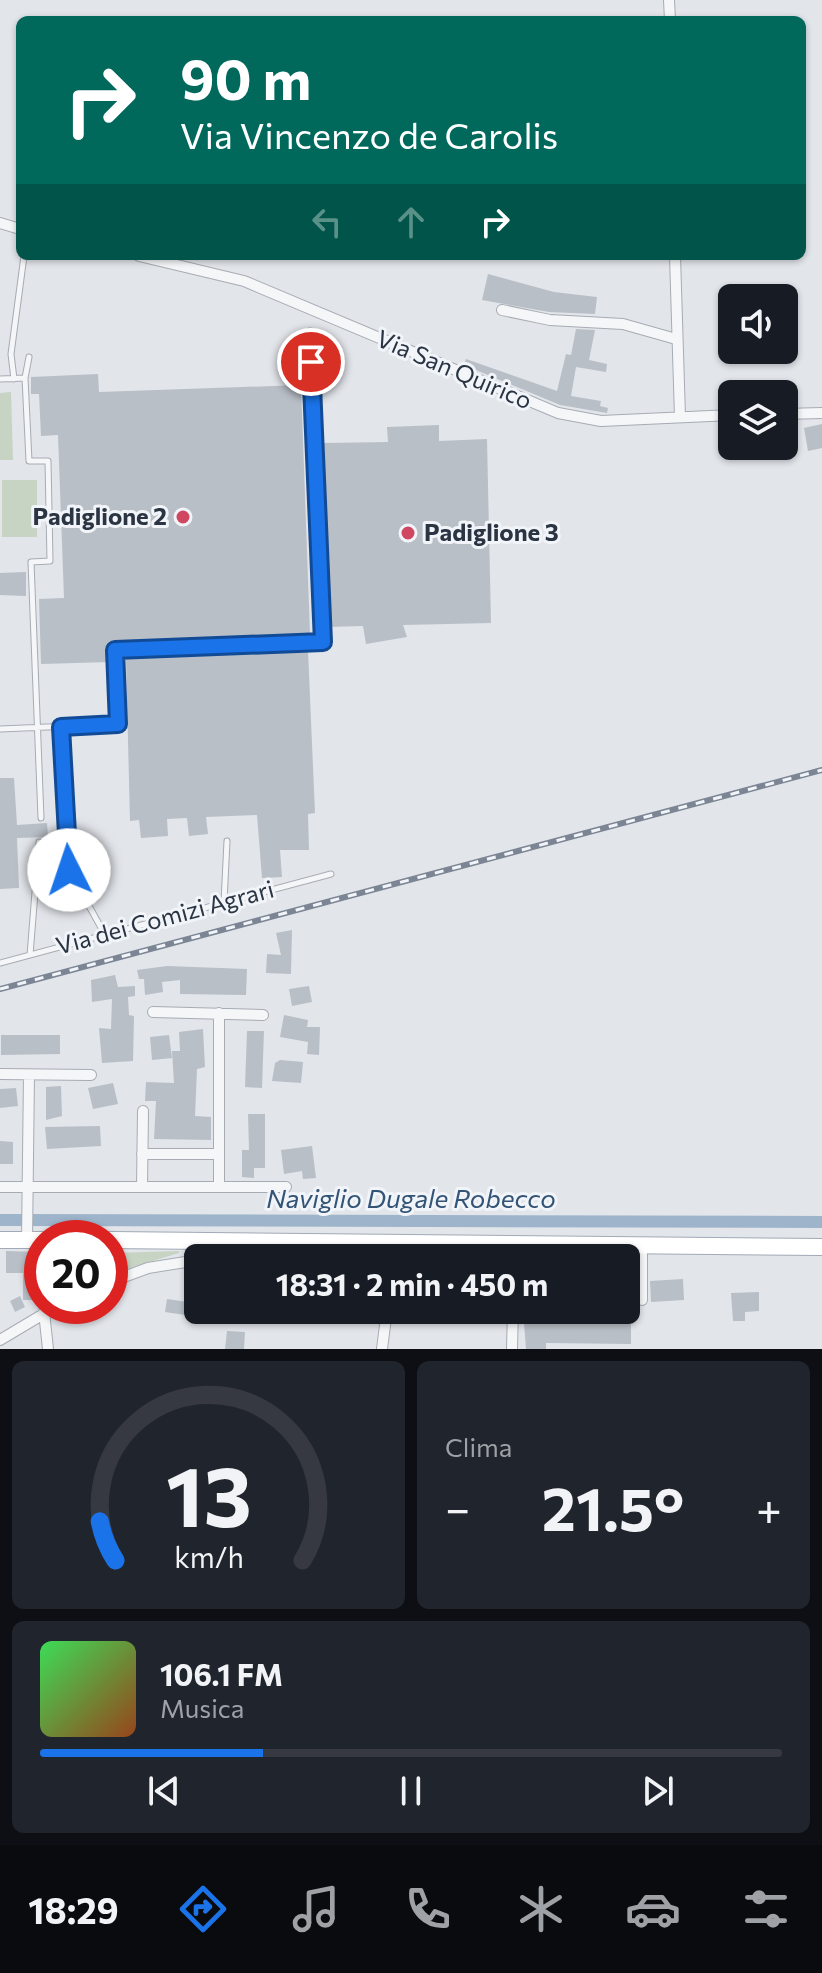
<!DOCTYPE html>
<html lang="it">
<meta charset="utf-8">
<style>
body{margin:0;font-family:Commissioner,sans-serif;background:#20242c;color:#f1f3f6;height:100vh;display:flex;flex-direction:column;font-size:30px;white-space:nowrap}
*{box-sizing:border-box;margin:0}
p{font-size:26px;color:#9ea1a6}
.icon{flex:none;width:44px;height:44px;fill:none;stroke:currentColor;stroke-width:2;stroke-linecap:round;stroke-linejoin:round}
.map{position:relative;height:1349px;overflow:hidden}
.details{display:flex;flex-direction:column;gap:12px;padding:12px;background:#0d0f14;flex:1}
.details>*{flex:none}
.banner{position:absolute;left:16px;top:16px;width:790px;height:244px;border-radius:12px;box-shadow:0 2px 6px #0004;background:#00695c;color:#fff;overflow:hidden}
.controls{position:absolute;left:718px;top:284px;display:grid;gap:16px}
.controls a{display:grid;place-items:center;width:80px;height:80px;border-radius:12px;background:#171b24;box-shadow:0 2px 6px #0004;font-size:40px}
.speed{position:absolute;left:24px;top:1220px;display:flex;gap:16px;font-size:40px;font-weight:700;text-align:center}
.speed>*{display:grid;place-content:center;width:104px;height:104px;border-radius:50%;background:#171b24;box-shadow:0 2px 6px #0004;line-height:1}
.speed .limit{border:12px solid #d22;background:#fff;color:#111}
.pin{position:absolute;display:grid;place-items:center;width:68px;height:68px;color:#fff;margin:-34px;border:4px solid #fff;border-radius:50%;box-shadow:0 2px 8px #0007}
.me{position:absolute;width:88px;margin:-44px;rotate:356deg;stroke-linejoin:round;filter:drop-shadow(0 0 6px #0008)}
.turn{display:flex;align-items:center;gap:28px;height:168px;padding:0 32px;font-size:36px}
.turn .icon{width:104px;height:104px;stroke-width:2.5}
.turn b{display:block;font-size:56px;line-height:68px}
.lanes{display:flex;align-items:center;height:76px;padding:0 32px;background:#0003;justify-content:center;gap:40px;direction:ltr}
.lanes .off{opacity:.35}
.big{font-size:60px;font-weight:700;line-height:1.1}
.details .widget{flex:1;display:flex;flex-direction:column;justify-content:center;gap:12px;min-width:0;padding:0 28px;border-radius:12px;background:#20242c}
.details .dial{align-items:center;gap:0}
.dial svg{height:208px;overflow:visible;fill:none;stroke:#363941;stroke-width:7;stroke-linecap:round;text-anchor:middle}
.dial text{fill:#f1f3f6;stroke:none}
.song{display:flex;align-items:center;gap:24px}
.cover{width:96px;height:96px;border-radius:12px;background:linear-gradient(135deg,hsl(130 70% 55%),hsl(20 70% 35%))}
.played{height:8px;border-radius:4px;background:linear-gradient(90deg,#1a73e8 30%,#363941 30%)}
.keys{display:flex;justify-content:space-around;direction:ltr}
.heat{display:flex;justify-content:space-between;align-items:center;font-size:44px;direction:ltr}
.details .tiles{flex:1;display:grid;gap:12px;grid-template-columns:1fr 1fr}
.widget:last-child{grid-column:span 2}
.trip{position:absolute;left:184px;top:1244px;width:456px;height:80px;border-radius:12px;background:#171b24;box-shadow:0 2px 6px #0004;font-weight:700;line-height:80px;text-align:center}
.tab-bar{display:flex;height:128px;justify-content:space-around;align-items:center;background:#090b0e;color:#9ea1a6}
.tab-bar .icon{width:56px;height:56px}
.tab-bar .active{color:#1a73e8}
.tab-bar b{font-size:36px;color:#f1f3f6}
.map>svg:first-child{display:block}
.green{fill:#c8d4c3}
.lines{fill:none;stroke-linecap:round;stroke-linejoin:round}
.canal{stroke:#9db4ca;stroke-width:12}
.building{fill:#b9bfc7}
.service-casing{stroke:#a7acb4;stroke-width:7}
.minor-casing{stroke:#a7acb4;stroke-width:12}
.primary-casing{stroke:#a1aab6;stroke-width:18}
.service{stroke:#f5f6f8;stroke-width:5}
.minor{stroke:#f5f6f8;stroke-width:10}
.primary{stroke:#fff;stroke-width:16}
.rail-casing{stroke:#7b8594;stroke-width:6}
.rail{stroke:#f1f4f8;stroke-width:3;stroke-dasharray:9;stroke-linecap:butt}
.route-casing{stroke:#114b97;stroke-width:20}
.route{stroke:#1a73e8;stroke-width:14}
.poi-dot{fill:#cf4760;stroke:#f1f4f8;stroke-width:3}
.labels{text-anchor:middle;stroke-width:6;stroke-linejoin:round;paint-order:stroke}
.street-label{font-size:24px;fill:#2a3442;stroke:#f1f4f8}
.poi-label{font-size:24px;font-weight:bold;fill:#2a3442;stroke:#f1f4f8;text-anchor:end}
.water-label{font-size:26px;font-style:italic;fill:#335477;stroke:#f1f4f8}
</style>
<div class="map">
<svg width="822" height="1349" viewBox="0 0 822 1349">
<rect width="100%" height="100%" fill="#e2e5ea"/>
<!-- green -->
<path class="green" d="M11,392L13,460H0V393Z
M2,480H37V537H2Z
M179,1251V1253L110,1274V1253Z"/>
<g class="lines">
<!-- canal -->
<path class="canal" d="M0,1220L822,1222"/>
</g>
<!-- building -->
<path class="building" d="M488,274L554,292L597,297L595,314L549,312L482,300Z
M576,329L595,330L589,360L607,364L606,372L576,367L571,396L601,401L600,406L608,408L607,413L560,405L464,365L466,359L557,391L566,354L571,355Z
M98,374L99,392L301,385L310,634L109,642L110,662L41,664L39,599L64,598L58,435L41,436L39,394H31V377Z
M822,424V448L808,451L804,428Z
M439,425V441L487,439L491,623L403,625L407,637L366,644L363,626L328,627L324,443L388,442L387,427Z
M26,572V596L0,595V573Z
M308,651L315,813L308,814L309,850H280L282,877L262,878L257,815L206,817L208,834L189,836L187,818L167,819L168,836L141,838L139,820L130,821L126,659Z
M0,778H14L17,825L47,823L48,837L17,838L19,888L0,889Z
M292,930L291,974L266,973L267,954L281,955L276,933Z
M167,966L247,969L246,995L180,994V980L162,982L163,992L145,995L144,979H139L137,970Z
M115,975L118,987L135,986V996L128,997L129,1015L134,1016L133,1061L102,1063L99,1028L111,1029L112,999L92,1002L91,980Z
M309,986L312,1002L292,1006L289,989Z
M284,1015L308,1020L307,1027H320L319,1055L307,1054L308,1042L280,1037Z
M203,1029L205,1067L197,1069L195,1116L211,1117V1140L154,1139L156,1101H145L146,1082L174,1083L172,1051H180L179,1032Z
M247,1031H264L262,1088L245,1087Z
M1,1035H60V1054L1,1055Z
M169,1035L172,1058L152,1060L150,1037Z
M280,1060L303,1062L301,1083L272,1081L275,1063Z
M113,1083L118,1104L93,1109L88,1088Z
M61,1086L62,1116L46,1120V1087Z
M16,1088L18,1106L0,1108V1089Z
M248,1114H265V1168H254V1178L242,1177V1150H249Z
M100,1126L101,1146L47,1149L45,1127Z
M0,1141L13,1142V1164H0Z
M312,1146L316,1178L303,1179L302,1171L284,1174L281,1150Z
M6,1251L41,1252L40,1300H23V1273H6Z
M683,1279L684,1300L651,1302L650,1281Z
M759,1292V1311L745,1312V1321H733L731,1293Z
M20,1296L25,1307L15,1312L10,1301Z
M167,1299L194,1303L192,1316L165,1312Z
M459,1310H502V1321L460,1322Z
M523,1310H631V1344L546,1343V1349H526Z
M227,1331L245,1332L244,1349H225Z"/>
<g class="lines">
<defs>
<path id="service" d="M25,378L29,461H48L50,561L31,562L41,818
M0,379L25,378L29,357
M14,379L11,354L24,256
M61,727L69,870L104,933
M0,729L118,724L115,650L323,642L310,331
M224,902L227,841
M30,955L39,842
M0,963L331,874"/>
<path id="minor" d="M669,0L670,20
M0,223L20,229
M139,256L244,281L558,413L601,421L732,415
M675,256L680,417
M502,310L550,320L623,324L676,339
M784,414L822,413
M153,1012L263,1015
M219,1013V1187
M0,1074L91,1075
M142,1154H219
M0,1187H286
M142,1187L143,1111
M27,1240L29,1075
M218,1258H248
M393,1258L395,1244
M514,1258L515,1245
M110,1282L148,1268L198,1260
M642,1300V1245
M44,1312L48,1349
M0,1340L57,1306
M382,1349L387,1310
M512,1349L513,1310"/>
<path id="primary" d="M0,1240H42
M110,1240L822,1247"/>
</defs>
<!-- service casing -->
<use href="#service" class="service-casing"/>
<!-- minor casing -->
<use href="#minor" class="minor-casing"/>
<!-- primary casing -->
<use href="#primary" class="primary-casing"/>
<!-- service -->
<use href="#service" class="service"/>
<!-- minor -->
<use href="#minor" class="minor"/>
<!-- primary -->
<use href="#primary" class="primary"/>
<defs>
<path id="rail" d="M0,989L822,770"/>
</defs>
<!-- rail casing -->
<use href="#rail" class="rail-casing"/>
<!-- rail -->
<use href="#rail" class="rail"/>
</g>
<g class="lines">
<defs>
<path id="route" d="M69,870L61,727L118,724L115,650L323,642L311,362"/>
</defs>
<!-- route casing -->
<use href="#route" class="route-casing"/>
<!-- route -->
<use href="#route" class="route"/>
</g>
<!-- markers -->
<g class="poi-dot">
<circle cx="183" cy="517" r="8"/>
<circle cx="408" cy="533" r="8"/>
</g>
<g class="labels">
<!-- street labels -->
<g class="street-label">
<text transform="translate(454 370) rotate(23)" y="8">Via San Quirico</text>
<text transform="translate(165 918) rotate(-15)" y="8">Via dei Comizi Agrari</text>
</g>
<!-- poi labels -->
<g class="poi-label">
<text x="167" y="525">Padiglione 2</text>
<text x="424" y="541" text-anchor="start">Padiglione 3</text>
</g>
<!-- water labels -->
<g class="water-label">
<text x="411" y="1208">Naviglio Dugale Robecco</text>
</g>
</g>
</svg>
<div class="controls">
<a><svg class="icon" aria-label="sound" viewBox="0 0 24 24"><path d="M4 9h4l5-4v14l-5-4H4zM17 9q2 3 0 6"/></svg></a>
<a><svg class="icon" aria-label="layers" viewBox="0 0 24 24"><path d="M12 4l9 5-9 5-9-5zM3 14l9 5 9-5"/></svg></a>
</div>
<div class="speed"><div class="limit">20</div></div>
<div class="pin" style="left:311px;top:362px;background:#d93025"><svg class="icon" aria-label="arrive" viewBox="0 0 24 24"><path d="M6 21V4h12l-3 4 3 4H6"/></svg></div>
<svg class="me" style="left:69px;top:870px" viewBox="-20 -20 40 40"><circle r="19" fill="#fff"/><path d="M0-13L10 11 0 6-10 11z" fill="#1a73e8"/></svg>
<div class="trip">18:31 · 2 min · 450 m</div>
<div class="banner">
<div class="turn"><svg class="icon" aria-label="right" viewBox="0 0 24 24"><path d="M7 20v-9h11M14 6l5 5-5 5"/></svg><div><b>90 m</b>Via Vincenzo de Carolis</div></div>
<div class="lanes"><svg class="icon off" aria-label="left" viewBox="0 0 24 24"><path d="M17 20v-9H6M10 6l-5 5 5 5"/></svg><svg class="icon off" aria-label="ahead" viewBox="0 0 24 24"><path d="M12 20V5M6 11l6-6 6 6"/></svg><svg class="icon" aria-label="right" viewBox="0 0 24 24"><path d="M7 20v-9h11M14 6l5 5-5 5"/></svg></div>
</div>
</div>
<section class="details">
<div class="tiles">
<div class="widget dial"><svg viewBox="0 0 100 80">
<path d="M14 69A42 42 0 1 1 86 69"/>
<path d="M14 69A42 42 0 0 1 8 54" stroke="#1a73e8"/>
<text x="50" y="56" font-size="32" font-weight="700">13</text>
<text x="50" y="72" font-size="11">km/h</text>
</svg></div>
<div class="widget"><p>Clima</p>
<div class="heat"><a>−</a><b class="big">21.5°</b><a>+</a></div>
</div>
<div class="widget">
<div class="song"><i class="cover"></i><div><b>106.1 FM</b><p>Musica</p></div></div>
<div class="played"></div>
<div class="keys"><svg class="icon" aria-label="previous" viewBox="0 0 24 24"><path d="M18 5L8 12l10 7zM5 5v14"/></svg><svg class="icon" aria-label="pause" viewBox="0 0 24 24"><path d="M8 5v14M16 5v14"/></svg><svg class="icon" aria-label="next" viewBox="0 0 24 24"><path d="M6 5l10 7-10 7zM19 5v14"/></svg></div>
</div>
</div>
</section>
<nav class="tab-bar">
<b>18:29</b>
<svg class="icon active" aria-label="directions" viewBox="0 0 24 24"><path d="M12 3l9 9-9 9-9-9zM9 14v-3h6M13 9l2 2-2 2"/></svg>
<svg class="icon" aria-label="music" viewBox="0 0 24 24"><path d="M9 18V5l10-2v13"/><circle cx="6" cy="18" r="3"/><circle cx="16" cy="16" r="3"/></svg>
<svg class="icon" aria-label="phone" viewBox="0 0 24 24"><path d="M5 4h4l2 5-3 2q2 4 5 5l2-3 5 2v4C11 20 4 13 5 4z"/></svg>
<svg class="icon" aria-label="climate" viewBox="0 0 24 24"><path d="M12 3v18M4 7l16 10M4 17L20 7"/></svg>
<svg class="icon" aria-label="car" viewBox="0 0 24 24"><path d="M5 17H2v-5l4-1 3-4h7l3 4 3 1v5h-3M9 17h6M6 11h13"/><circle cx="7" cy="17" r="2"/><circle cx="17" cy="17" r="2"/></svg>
<svg class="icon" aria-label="filters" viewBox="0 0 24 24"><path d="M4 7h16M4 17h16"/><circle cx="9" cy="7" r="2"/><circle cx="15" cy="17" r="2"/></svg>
</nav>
